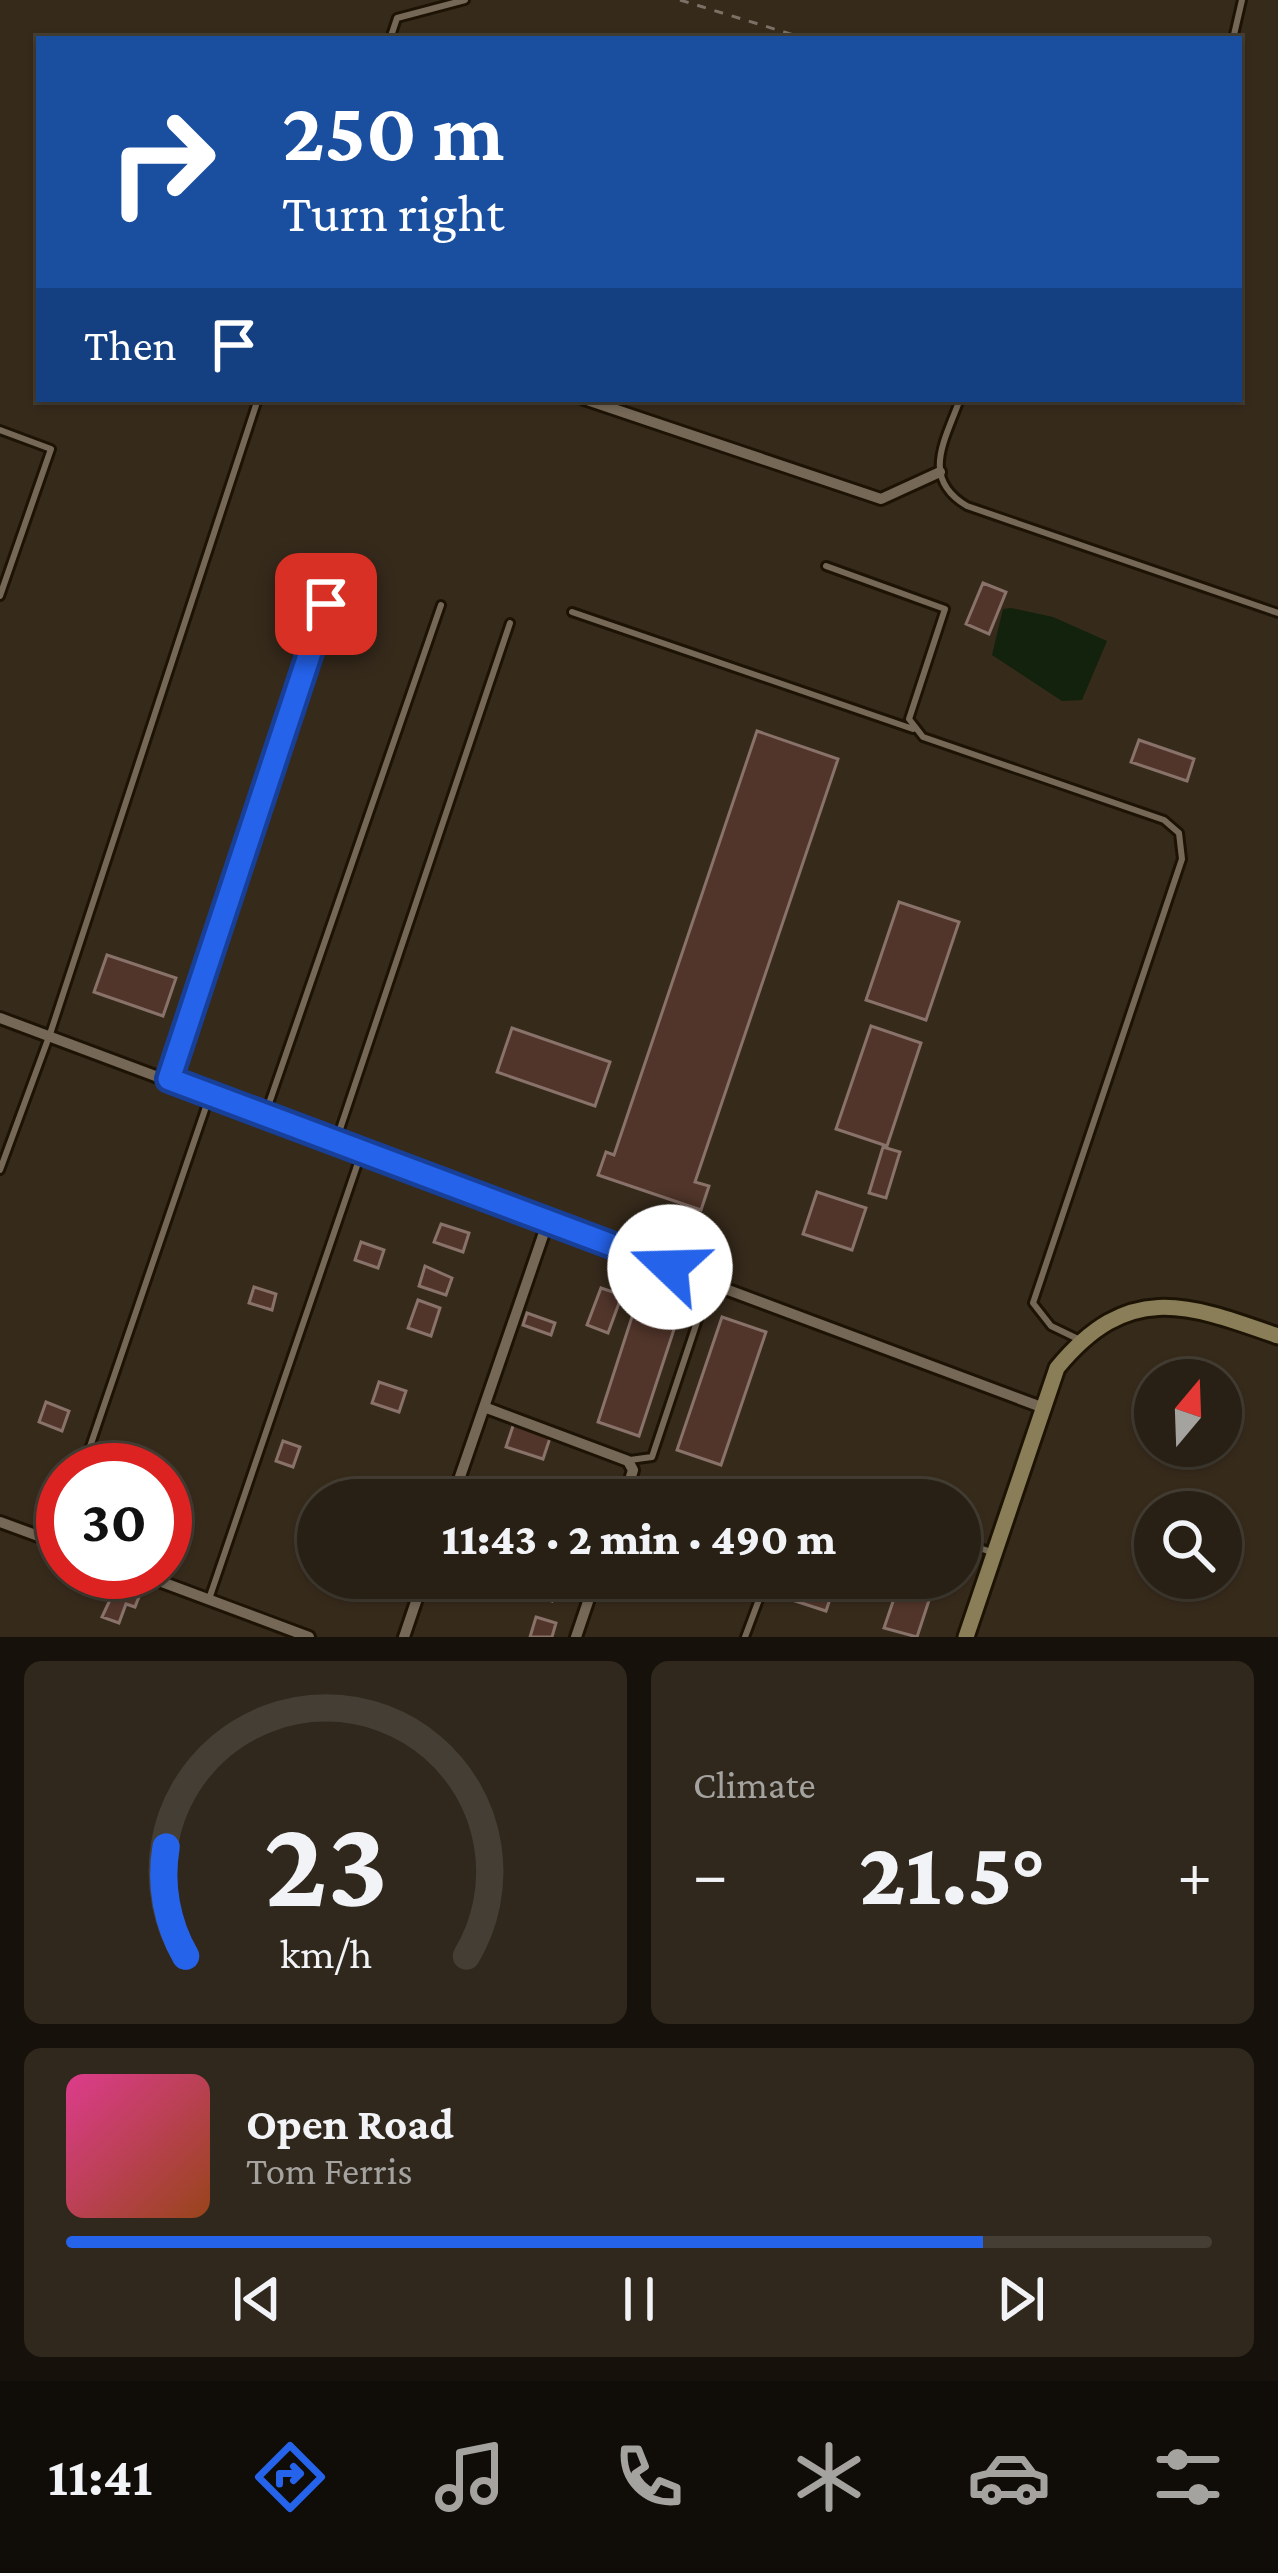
<!DOCTYPE html>
<meta charset="utf-8">
<style>
body{margin:0;font-family:"Crimson Pro",serif;background:#30281d;color:#f1f3f6;height:100vh;display:flex;flex-direction:column;font-size:45px;white-space:nowrap}
*{box-sizing:border-box;margin:0}
p{font-size:39px;color:#a5a3a0}
.icon{flex:none;width:66px;height:66px;fill:none;stroke:currentColor;stroke-width:2;stroke-linecap:round;stroke-linejoin:round}
.map{position:relative;height:1637px;overflow:hidden}
.side{display:flex;flex-direction:column;gap:24px;padding:24px;background:#16120b;flex:1}
.side>*{flex:none}
.top-card{position:absolute;left:36px;top:36px;width:1206px;height:366px;border-radius:0px;box-shadow:0 3px 9px #0004,0 0 0 3px #443e34;background:#1a4fa0;color:#fff;overflow:hidden}
.needle{width:78px;rotate:19deg}
.tools{position:absolute;left:1134px;top:1359px;display:grid;gap:24px}
.tools a{display:grid;place-items:center;width:108px;height:108px;border-radius:50%;background:#282014;box-shadow:0 3px 9px #0004,0 0 0 3px #443e34;font-size:60px}
.speed{position:absolute;left:36px;top:1443px;display:flex;gap:24px;font-size:60px;font-weight:700;text-align:center}
.speed>*{display:grid;place-content:center;width:156px;height:156px;border-radius:50%;background:#282014;box-shadow:0 3px 9px #0004,0 0 0 3px #443e34;line-height:1}
.speed .limit{border:18px solid #d22;background:#fff;color:#111}
.pin{position:absolute;display:grid;place-items:center;width:102px;height:102px;color:#fff;margin:-51px;border-radius:24px;box-shadow:0 6px 18px #0006}
.me{position:absolute;width:132px;margin:-66px;rotate:291deg;stroke-linejoin:round;filter:drop-shadow(0 0 9px #0008)}
.turn{display:flex;align-items:center;gap:42px;height:252px;padding:0 48px;font-size:54px}
.turn .icon{width:156px;height:156px;stroke-width:2.5}
.turn b{display:block;font-size:84px;line-height:102px}
.then{display:flex;align-items:center;height:114px;padding:0 48px;background:#0003;gap:24px;font-size:45px}
.big{font-size:90px;font-weight:800;line-height:1.1}
.side .card{flex:1;display:flex;flex-direction:column;justify-content:center;gap:18px;min-width:0;padding:0 42px;border-radius:18px;background:#30281d}
.side .dial{align-items:center;gap:0}
.dial svg{height:312px;overflow:visible;fill:none;stroke:#443e34;stroke-width:7;stroke-linecap:round;text-anchor:middle}
.dial text{fill:#f1f3f6;stroke:none}
.song{display:flex;align-items:center;gap:36px}
.cover{width:144px;height:144px;border-radius:18px;background:linear-gradient(135deg,hsl(330 70% 55%),hsl(20 70% 35%))}
.played{height:12px;border-radius:6px;background:linear-gradient(90deg,#2563eb 80%,#443e34 80%)}
.keys{display:flex;justify-content:space-around;direction:ltr}
.heat{display:flex;justify-content:space-between;align-items:center;font-size:66px;direction:ltr}
.side .tiles{flex:1;display:grid;gap:24px;grid-template-columns:1fr 1fr}
.card:last-child{grid-column:span 2}
.trip{position:absolute;left:297px;top:1479px;width:684px;height:120px;border-radius:60px;background:#282014;box-shadow:0 3px 9px #0004,0 0 0 3px #443e34;font-weight:800;line-height:120px;text-align:center}
.tab-bar{display:flex;height:192px;justify-content:space-around;align-items:center;background:#100d08;color:#a5a3a0}
.tab-bar .icon{width:84px;height:84px}
.tab-bar .current{color:#2563eb}
.tab-bar b{font-size:54px;color:#f1f3f6}
.map>svg:first-child{display:block}
.water{fill:#12220c}
.building{fill:#51352a;stroke:#88726a;stroke-width:3}
.lines{fill:none;stroke-linecap:round;stroke-linejoin:round}
.service-casing{stroke:#1d1305;stroke-width:12}
.minor-casing{stroke:#1d1305;stroke-width:16}
.secondary-casing{stroke:#1d1305;stroke-width:21}
.path{stroke:#7c7165;stroke-width:3;stroke-dasharray:9 9;stroke-linecap:butt}
.service{stroke:#756857;stroke-width:6}
.minor{stroke:#756857;stroke-width:10}
.secondary{stroke:#897e57;stroke-width:15}
.route-casing{stroke:#184099;stroke-width:30}
.route{stroke:#2563eb;stroke-width:21}
</style>
<div class="map">
<svg width="1278" height="1637" viewBox="0 0 1278 1637">
<rect width="100%" height="100%" fill="#362a1b"/>
<!-- water -->
<path class="water" d="M1011,608L1053,617L1107,641L1082,700L1062,701L992,655L1003,609Z"/>
<!-- building -->
<path class="building" d="M983,583L1006,592L989,634L966,624Z
M757,731L838,759L695,1182L709,1186L701,1210L598,1175L606,1152L614,1155Z
M1139,740L1194,759L1187,781L1131,762Z
M899,902L959,922L926,1020L866,1000Z
M107,955L176,978L163,1016L94,992Z
M871,1026L921,1043L887,1146L836,1129Z
M512,1028L610,1062L595,1106L497,1072Z
M883,1147L900,1152L886,1198L869,1193Z
M817,1192L866,1208L852,1250L803,1234Z
M441,1224L469,1233L463,1252L434,1242Z
M361,1242L384,1250L378,1268L355,1260Z
M425,1266L452,1278L446,1295L419,1286Z
M254,1287L276,1294L272,1310L249,1303Z
M601,1288L622,1295L608,1333L587,1325Z
M641,1289L683,1302L639,1436L598,1422Z
M418,1300L440,1308L431,1336L408,1328Z
M527,1313L555,1323L551,1335L523,1325Z
M722,1317L766,1332L721,1465L677,1450Z
M379,1382L406,1391L399,1412L372,1403Z
M46,1402L69,1411L62,1431L39,1422Z
M514,1423L551,1435L543,1459L506,1447Z
M283,1441L300,1447L293,1467L276,1461Z
M532,1578H560L552,1601L527,1592Z
M789,1578H837L826,1611L783,1597Z
M901,1578L936,1579L917,1637L884,1628Z
M117,1585L140,1594L135,1607L126,1604L119,1623L102,1617Z
M536,1617L556,1623L552,1637H530Z"/>
<g class="lines">
<defs>
<path id="service" d="M390,39L397,18L465,0
M1233,39L1242,0
M960,399C945,441 920,478 967,506L1278,613
M0,430L51,449L0,596
M826,566L945,609L909,719L923,737L1164,820L1179,833L1182,859L1033,1303L1051,1326L1080,1340
M572,612L913,729
M169,1079L340,561
M265,1115L441,605
M336,1141L510,623
M0,1170L50,1034L258,399
M630,1460L652,1457L709,1286
M82,1470L209,1098
M960,1541L991,1552
M209,1599L361,1154
M745,1637L767,1578"/>
<path id="minor" d="M584,399L881,499L940,472
M0,1018L1044,1408
M484,1407L628,1461L633,1470L624,1500
M452,1500L548,1221
M0,1522L63,1545
M135,1572L309,1637
M404,1637L424,1578
M576,1637L596,1578"/>
<path id="secondary" d="M966,1637L1057,1368C1128,1282 1185,1303 1278,1336"/>
</defs>
<!-- service casing -->
<use href="#service" class="service-casing"/>
<!-- minor casing -->
<use href="#minor" class="minor-casing"/>
<!-- secondary casing -->
<use href="#secondary" class="secondary-casing"/>
<!-- path -->
<path class="path" d="M680,0L807,39"/>
<!-- service -->
<use href="#service" class="service"/>
<!-- minor -->
<use href="#minor" class="minor"/>
<!-- secondary -->
<use href="#secondary" class="secondary"/>
</g>
<g class="lines">
<defs>
<path id="route" d="M326,604L169,1079L670,1267"/>
</defs>
<!-- route casing -->
<use href="#route" class="route-casing"/>
<!-- route -->
<use href="#route" class="route"/>
</g>
</svg>
<div class="tools">
<a><svg class="needle" viewBox="-14 -14 28 28"><path d="M0-13l5 13h-10z" fill="#e53935"/><path d="M0 13l5-13h-10z" fill="#a5a3a0"/></svg></a>
<a><svg class="icon" aria-label="search" viewBox="0 0 24 24"><circle cx="10" cy="10" r="6"/><path d="M15 15l6 6"/></svg></a>
</div>
<div class="speed"><div class="limit">30</div></div>
<div class="pin" style="left:326px;top:604px;background:#d93025"><svg class="icon" aria-label="arrive" viewBox="0 0 24 24"><path d="M6 21V4h12l-3 4 3 4H6"/></svg></div>
<svg class="me" style="left:670px;top:1267px" viewBox="-20 -20 40 40"><circle r="19" fill="#fff"/><path d="M0-13L10 11 0 6-10 11z" fill="#2563eb"/></svg>
<div class="trip">11:43 · 2 min · 490 m</div>
<div class="top-card">
<div class="turn"><svg class="icon" aria-label="right" viewBox="0 0 24 24"><path d="M7 20v-9h11M14 6l5 5-5 5"/></svg><div><b>250 m</b>Turn right</div></div>
<div class="then">Then<svg class="icon" aria-label="arrive" viewBox="0 0 24 24"><path d="M6 21V4h12l-3 4 3 4H6"/></svg></div>
</div>
</div>
<section class="side">
<div class="tiles">
<div class="card dial"><svg viewBox="0 0 100 80">
<path d="M14 69A42 42 0 1 1 86 69"/>
<path d="M14 69A42 42 0 0 1 9 41" stroke="#2563eb"/>
<text x="50" y="56" font-size="32" font-weight="700">23</text>
<text x="50" y="72" font-size="11">km/h</text>
</svg></div>
<div class="card"><p>Climate</p>
<div class="heat"><a>−</a><b class="big">21.5°</b><a>+</a></div>
</div>
<div class="card">
<div class="song"><i class="cover"></i><div><b>Open Road</b><p>Tom Ferris</p></div></div>
<div class="played"></div>
<div class="keys"><svg class="icon" aria-label="previous" viewBox="0 0 24 24"><path d="M18 5L8 12l10 7zM5 5v14"/></svg><svg class="icon" aria-label="pause" viewBox="0 0 24 24"><path d="M8 5v14M16 5v14"/></svg><svg class="icon" aria-label="next" viewBox="0 0 24 24"><path d="M6 5l10 7-10 7zM19 5v14"/></svg></div>
</div>
</div>
</section>
<nav class="tab-bar">
<b>11:41</b>
<svg class="icon current" aria-label="directions" viewBox="0 0 24 24"><path d="M12 3l9 9-9 9-9-9zM9 14v-3h6M13 9l2 2-2 2"/></svg>
<svg class="icon" aria-label="music" viewBox="0 0 24 24"><path d="M9 18V5l10-2v13"/><circle cx="6" cy="18" r="3"/><circle cx="16" cy="16" r="3"/></svg>
<svg class="icon" aria-label="phone" viewBox="0 0 24 24"><path d="M5 4h4l2 5-3 2q2 4 5 5l2-3 5 2v4C11 20 4 13 5 4z"/></svg>
<svg class="icon" aria-label="climate" viewBox="0 0 24 24"><path d="M12 3v18M4 7l16 10M4 17L20 7"/></svg>
<svg class="icon" aria-label="car" viewBox="0 0 24 24"><path d="M5 17H2v-5l4-1 3-4h7l3 4 3 1v5h-3M9 17h6M6 11h13"/><circle cx="7" cy="17" r="2"/><circle cx="17" cy="17" r="2"/></svg>
<svg class="icon" aria-label="filters" viewBox="0 0 24 24"><path d="M4 7h16M4 17h16"/><circle cx="9" cy="7" r="2"/><circle cx="15" cy="17" r="2"/></svg>
</nav>
